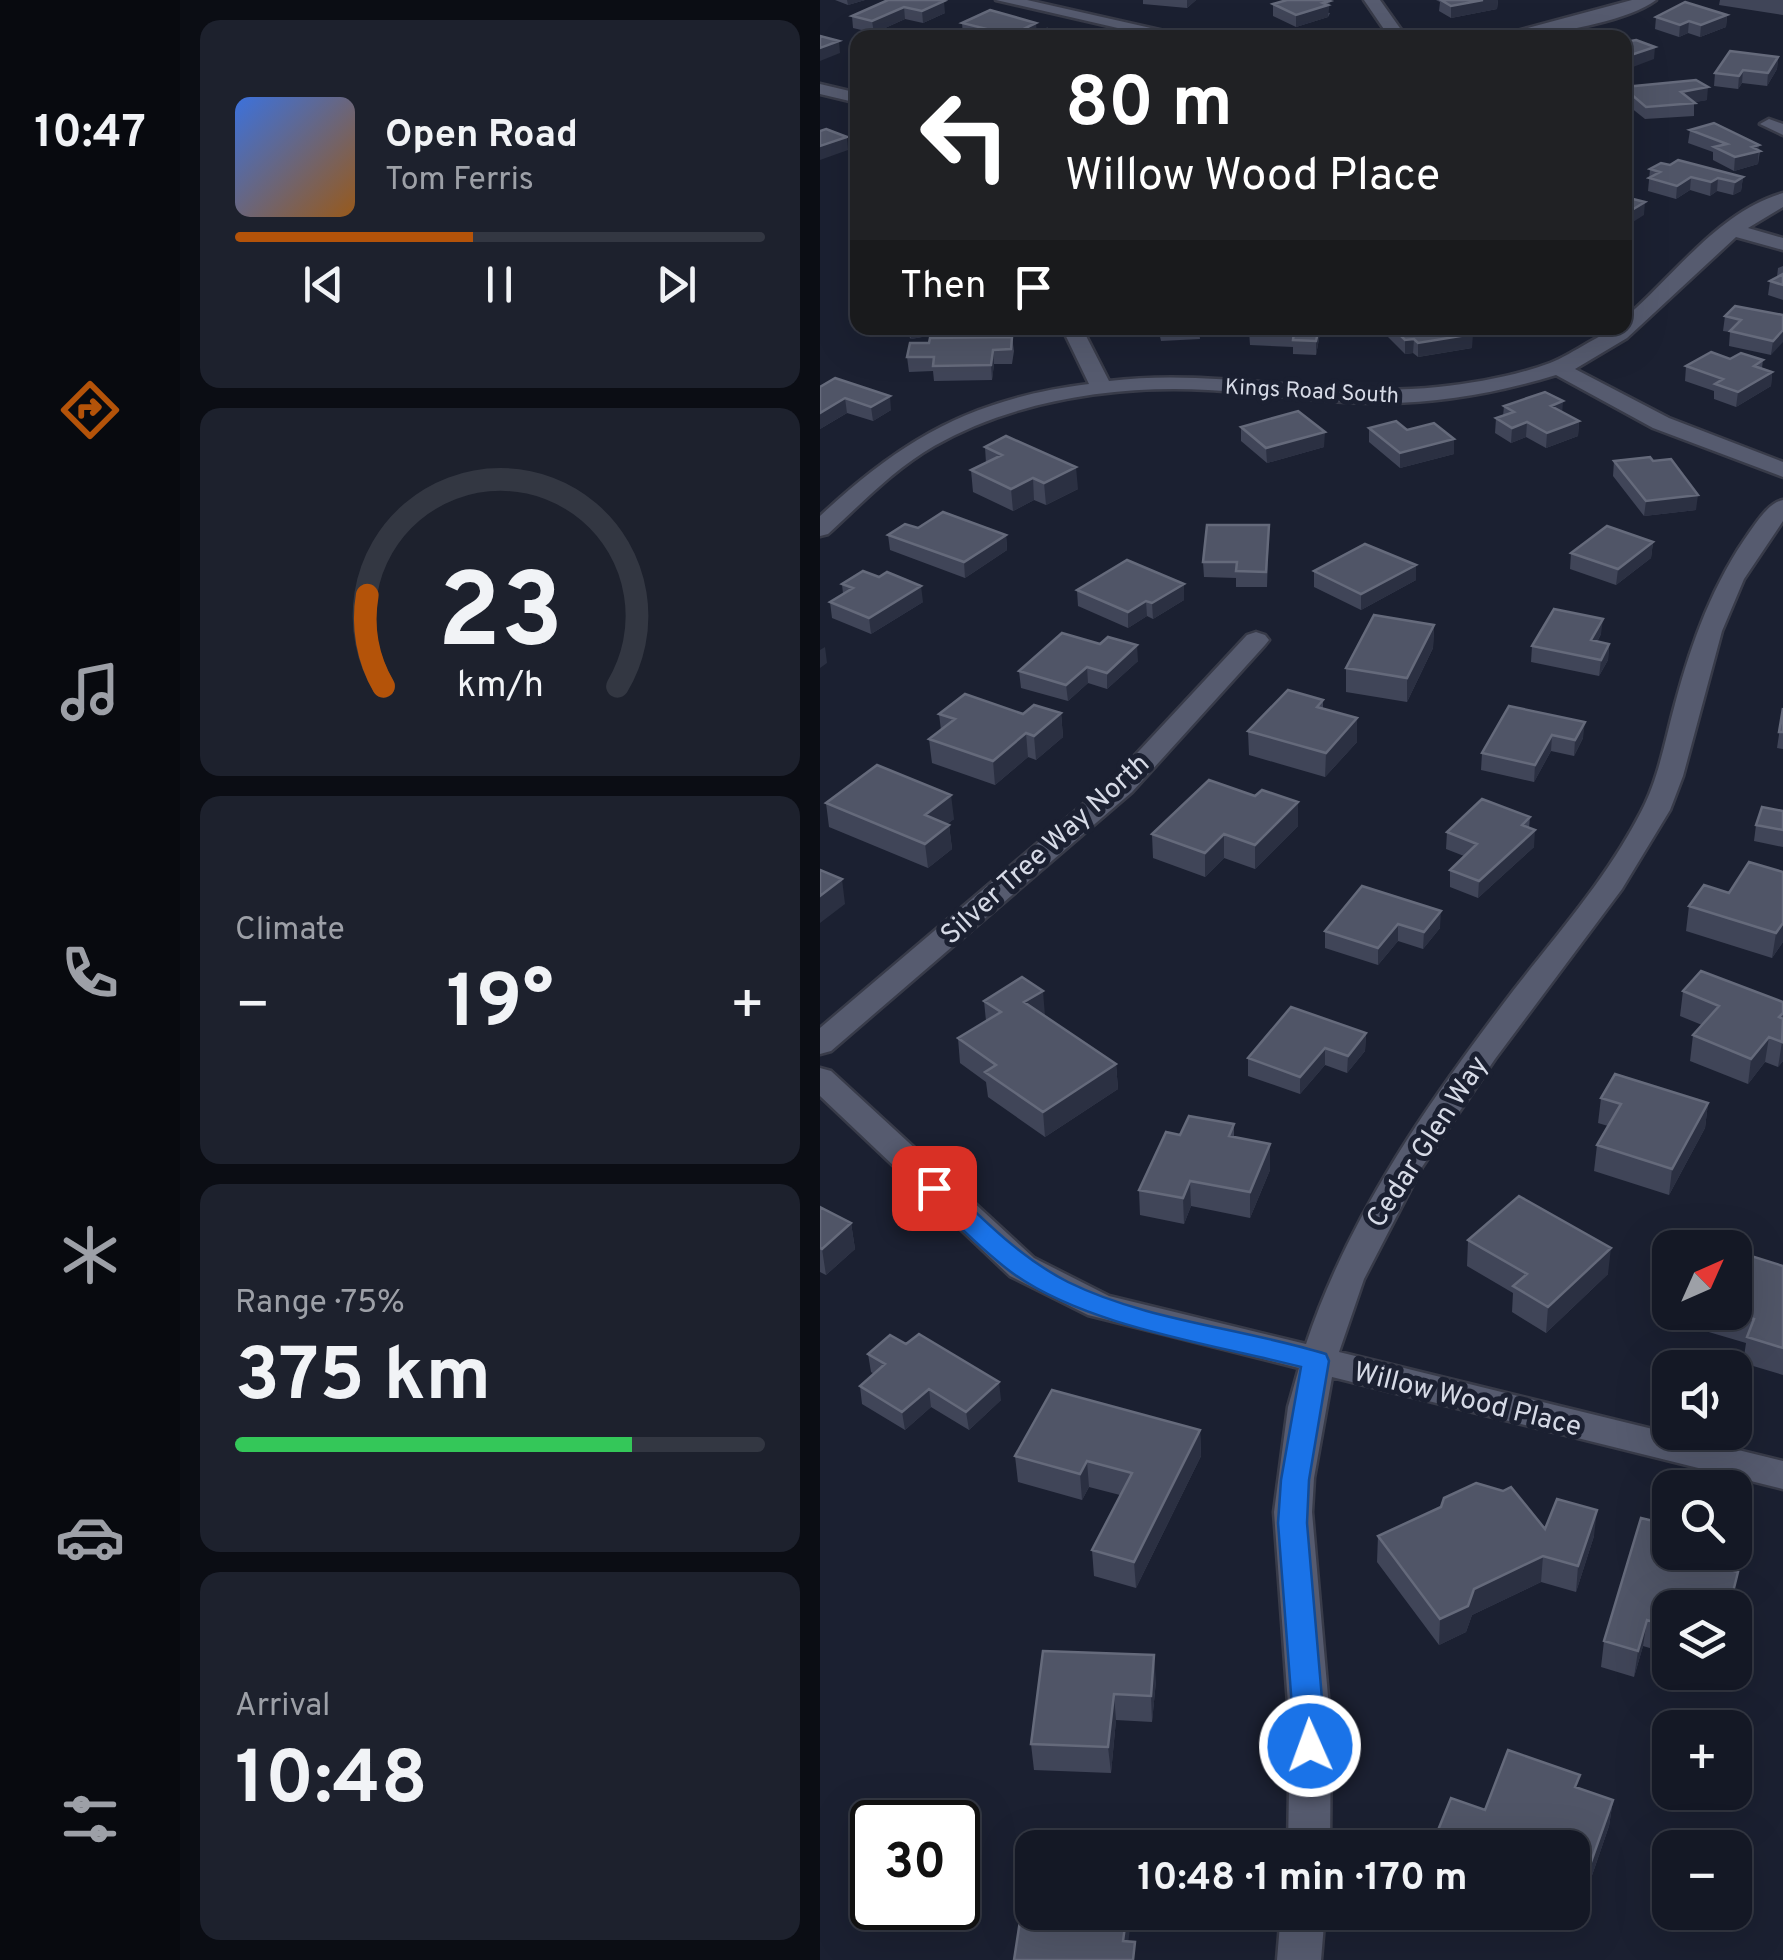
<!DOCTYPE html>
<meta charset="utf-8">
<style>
body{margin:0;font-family:Overpass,sans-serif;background:#1d212d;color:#f1f3f6;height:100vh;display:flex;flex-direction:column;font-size:38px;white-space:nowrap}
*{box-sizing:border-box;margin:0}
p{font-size:32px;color:#9da0a7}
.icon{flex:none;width:55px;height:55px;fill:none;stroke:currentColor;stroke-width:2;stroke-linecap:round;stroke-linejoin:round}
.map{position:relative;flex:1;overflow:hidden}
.drawer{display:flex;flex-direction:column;gap:20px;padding:20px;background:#0b0d14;width:640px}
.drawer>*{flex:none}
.banner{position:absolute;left:30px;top:30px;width:782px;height:305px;border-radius:20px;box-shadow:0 10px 40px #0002,0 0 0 2px #333742;background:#202124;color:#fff;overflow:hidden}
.needle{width:65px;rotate:45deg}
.tools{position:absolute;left:832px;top:1230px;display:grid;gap:20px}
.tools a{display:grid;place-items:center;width:100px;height:100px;border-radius:20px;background:#141825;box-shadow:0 10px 40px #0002,0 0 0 2px #333742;font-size:50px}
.speed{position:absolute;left:30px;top:1800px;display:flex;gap:20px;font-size:50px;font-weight:700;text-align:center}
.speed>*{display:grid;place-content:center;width:130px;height:130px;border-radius:50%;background:#141825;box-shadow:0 10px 40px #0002,0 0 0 2px #333742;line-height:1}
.speed .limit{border:5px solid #111;border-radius:15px;background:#fff;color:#111}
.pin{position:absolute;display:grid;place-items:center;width:85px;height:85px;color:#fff;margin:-42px;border-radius:20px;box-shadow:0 5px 15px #0006}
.me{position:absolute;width:110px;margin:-55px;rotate:358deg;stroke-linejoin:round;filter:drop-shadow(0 0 8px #0008)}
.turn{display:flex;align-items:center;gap:35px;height:210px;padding:0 50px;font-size:45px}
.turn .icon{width:130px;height:130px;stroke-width:2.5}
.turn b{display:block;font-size:70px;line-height:85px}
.then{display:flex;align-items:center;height:95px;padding:0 50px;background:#0003;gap:20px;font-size:38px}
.big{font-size:75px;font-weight:700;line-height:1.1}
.drawer .widget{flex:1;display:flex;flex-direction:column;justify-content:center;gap:15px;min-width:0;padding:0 35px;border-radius:20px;background:#1d212d}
.drawer .dial{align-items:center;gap:0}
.dial svg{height:260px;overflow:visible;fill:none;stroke:#333742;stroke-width:7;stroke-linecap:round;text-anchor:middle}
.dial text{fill:#f1f3f6;stroke:none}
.song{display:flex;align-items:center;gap:30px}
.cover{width:120px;height:120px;border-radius:15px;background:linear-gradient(135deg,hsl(220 70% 55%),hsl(30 70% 35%))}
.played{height:10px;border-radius:5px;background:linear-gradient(90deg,#b45309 45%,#333742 45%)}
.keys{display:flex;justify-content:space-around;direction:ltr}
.heat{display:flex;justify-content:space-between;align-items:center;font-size:55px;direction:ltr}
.charge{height:15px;border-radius:8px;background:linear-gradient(90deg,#34c759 75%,#333742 0)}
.trip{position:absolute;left:195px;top:1830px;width:575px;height:100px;border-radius:20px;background:#141825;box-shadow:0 10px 40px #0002,0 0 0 2px #333742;font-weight:700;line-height:100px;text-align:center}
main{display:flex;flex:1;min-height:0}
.menu{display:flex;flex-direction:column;width:180px;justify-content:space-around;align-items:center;background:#080a0f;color:#9da0a7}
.menu .icon{width:70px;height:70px}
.menu .on{color:#b45309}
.menu b{font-size:45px;color:#f1f3f6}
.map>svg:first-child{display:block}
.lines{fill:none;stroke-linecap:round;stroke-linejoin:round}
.minor-casing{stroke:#383b49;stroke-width:5}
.minor{fill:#565b6f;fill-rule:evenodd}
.wall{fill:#404558}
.shaded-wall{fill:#2b3042}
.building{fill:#505567;stroke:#656a7b;stroke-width:2.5}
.route{fill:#1a73e8;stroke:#114b97;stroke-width:2.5}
.labels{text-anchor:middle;stroke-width:10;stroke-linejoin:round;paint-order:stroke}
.far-street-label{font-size:22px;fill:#d6dae6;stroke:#1b2031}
.street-label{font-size:28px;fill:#d6dae6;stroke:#1b2031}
</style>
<main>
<nav class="menu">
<b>10:47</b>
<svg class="icon on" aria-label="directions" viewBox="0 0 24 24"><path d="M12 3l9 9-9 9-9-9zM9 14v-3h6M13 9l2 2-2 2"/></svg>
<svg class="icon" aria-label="music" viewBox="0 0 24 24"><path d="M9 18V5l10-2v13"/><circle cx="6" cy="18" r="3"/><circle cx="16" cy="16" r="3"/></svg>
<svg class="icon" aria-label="phone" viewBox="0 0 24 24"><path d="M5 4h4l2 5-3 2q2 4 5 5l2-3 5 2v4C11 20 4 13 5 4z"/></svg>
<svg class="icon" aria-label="climate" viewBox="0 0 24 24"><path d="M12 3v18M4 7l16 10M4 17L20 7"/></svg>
<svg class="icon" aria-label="car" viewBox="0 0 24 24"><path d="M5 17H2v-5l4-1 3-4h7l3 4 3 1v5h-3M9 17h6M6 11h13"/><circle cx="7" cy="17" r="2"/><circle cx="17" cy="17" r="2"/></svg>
<svg class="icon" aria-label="filters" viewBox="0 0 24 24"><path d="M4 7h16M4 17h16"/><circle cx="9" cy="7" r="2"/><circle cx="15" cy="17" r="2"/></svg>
</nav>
<section class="drawer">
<div class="widget">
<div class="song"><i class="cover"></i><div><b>Open Road</b><p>Tom Ferris</p></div></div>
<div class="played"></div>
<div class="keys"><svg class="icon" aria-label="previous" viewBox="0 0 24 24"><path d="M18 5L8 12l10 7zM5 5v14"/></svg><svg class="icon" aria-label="pause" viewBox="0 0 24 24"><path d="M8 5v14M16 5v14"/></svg><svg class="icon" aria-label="next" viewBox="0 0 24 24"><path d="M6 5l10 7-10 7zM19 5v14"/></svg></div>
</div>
<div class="widget dial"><svg viewBox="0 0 100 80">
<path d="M14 69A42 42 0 1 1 86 69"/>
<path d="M14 69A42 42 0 0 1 9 41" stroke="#b45309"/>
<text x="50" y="56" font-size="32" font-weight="700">23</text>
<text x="50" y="72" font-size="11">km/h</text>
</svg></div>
<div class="widget"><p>Climate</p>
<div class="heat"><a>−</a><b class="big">19°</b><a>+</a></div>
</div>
<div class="widget"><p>Range · 75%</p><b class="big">375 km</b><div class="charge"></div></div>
<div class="widget"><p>Arrival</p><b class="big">10:48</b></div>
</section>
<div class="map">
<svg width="963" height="1960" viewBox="0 0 963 1960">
<rect width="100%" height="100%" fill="#1b2031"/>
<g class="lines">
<defs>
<path id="minor" d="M176,0H207L375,38H341Z
M544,0H560L587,38H570Z
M812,0H836C804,24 712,38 671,38Z
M0,84L38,93V103L0,94Z
M949,119L963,124V135L940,124Z
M963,193V207L928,228L963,238V250L916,237L807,338L755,369L849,418L963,462V477L833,428L736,375C677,393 617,404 555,403C499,403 444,393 388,390C296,385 195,400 114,446C74,469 42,503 8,534L0,536V516C83,438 154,398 269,384L242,328H262L289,381C399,367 508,399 618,387C656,383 695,376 730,363C752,355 786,328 805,328V318C853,277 899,211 963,193Z
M963,500V521L924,579L902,631L863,776L850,810L802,889L675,1059L602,1167L544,1279L519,1352L963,1461V1489L512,1377L494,1478L492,1512L511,1731L510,1848H468L470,1731L454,1512L468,1407L479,1368L268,1315L190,1276L0,1096V1068L11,1071L214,1258L289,1296L486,1344C530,1213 610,1100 693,991C738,933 787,878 821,812C839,778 845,740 855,704C872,641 893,583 931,530C939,519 949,503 963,500Z
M436,632L445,635L449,640L445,645L312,792L11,1051L0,1054V1028L292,780L427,635Z
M461,1912H505L501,1960H457Z"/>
</defs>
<!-- minor casing -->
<use href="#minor" class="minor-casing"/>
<!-- minor -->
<use href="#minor" class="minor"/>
</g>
<!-- wall -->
<path class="wall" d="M15,0H45L28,5Z
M68,0L125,13L103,23L85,19L54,33L33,28L32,16Z
M323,0H376L367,8L323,4Z
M616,0H678L677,9L631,18L619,11L620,2Z
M900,0H963V15L899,5Z
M453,4L510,13L508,17L476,27L453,16Z
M907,15L906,27L880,37L868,33L859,37L835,29L836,17Z
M142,23L217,33L267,38H153L143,35Z
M958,57L957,69L947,86L922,83L918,89L894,86L895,73Z
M805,87L887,100L874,102V116L825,119L805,103Z
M870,130L940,151L938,164L914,171L893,160V152L868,143Z
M830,169L923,177L921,191L913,195L897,191L890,196L870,190L856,199L828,191Z
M963,266V300L948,295L950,281L957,277L958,268Z
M963,315L951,355L909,346L910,332L903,331L905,316Z
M82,328H145L146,329L91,339Z
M338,328H393H379L380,339L341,341Z
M501,328L496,355L473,354V347L430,345L429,331Z
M559,328H646L652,348L598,357L593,353L585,354Z
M192,337L194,351L192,364H174L172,380L114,381L113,371L89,372L87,357L109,343Z
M910,359L943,360L942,368L952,372L951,386L916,407L894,399V391L865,381L866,366Z
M0,387L71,410L53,421L27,413L0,429Z
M684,406L742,412L759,421L758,436L726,448L706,437L691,443L675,433L676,418L683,416Z
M421,427L504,447L447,463L421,441Z
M549,428L587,430L634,454L580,468L549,442Z
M165,447L258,489L226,505L214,500L193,511L153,492L151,470L166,463Z
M794,461L876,510L824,516L793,476Z
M449,525L447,587H416V578L384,577L383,562Z
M68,535H186L187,550L145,578L70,550Z
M833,542L831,558L796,585L750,569L751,553Z
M596,565V580L541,610L494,587V571Z
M22,584L103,602L51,634L12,618L10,602L23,594Z
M364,584V600L333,619L327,616L308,628L258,606L257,590Z
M614,625L613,648L587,702L526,692V668Z
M781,634L777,642L789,644L788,660L779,676L711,662L712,646Z
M280,644L318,661L287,689L268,683L248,701L201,688L199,671Z
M503,700V709L537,742L505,777L429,755L428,731Z
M689,706L763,738L754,756L731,751L714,782L661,770L662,753Z
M963,708V749L957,748Z
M241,713L243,737L216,760L208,757L175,785L112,763L109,739L121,730L119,714Z
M435,796L478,802V826L435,869L404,858L385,877L333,858L332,834Z
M6,803L134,819L127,824L129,825L132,849L108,868L9,827Z
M963,811V847L934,841L936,825Z
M710,817L709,828L714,847L658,898L630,887V870L644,856L626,849L627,832Z
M963,872V942L952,958L866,931L869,906Z
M542,886L620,928L603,949L578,941L558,965L505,948V931Z
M863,991L963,1002V1061L958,1067L945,1062L928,1084L870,1061L873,1035L882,1025L860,1016Z
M164,1001L225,1016L296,1064L298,1089L225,1137L168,1097L166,1082L140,1063L138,1038L166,1021Z
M546,1033L545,1051L527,1073L505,1065L480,1094L428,1076V1058Z
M781,1098L888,1103L885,1128L849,1195L774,1171L777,1145L788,1126L778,1123Z
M414,1124V1137L450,1144V1170L430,1218L371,1206L364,1224L320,1215L319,1190L360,1135Z
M0,1207L31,1223L35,1249L6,1275L0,1272Z
M648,1240L788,1274L726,1333L692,1312L693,1293L647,1266Z
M963,1266V1375L923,1363L926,1343L848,1320L850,1304V1312H915Z
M86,1344L181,1400L149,1430L111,1407L85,1430L42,1404L40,1386L54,1374L51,1372L48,1354Z
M380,1430L381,1456L316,1588L274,1576L272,1550L300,1495L269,1487L262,1500L198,1482L195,1456Z
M725,1529L774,1536L756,1592L721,1582L652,1615L646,1632L619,1645L557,1562L558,1536Z
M865,1558L914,1598L911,1608H850V1654L823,1646L814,1677L781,1667L784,1641Z
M223,1651L336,1681L332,1722L296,1720L291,1773L214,1770L211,1744Z
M758,1788L793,1800L789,1826L767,1890L752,1886V1848H614V1840L665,1810Z"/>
<!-- shaded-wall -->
<path class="shaded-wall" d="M27,0H45L28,5Z
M367,0H376L367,8Z
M663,0H678L677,9L631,18V6Z
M124,1L125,13L103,23L102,11Z
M510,1L508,17L476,27V15Z
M84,7L85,19L54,33L52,21Z
M907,15L906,27L880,37L881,25Z
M869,21L868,33L859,37L860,25Z
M216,23L217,35L212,38H191V35Z
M19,41L20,53L0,61V48Z
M835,47L834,59L805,70L806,57Z
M958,57L957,69L947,86L948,73Z
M923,70L922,83L918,89L919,76Z
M888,87L887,100L867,104L861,92Z
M27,137L28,150L0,160V146Z
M939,145L938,164L914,171L915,157L932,147Z
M871,177L870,190L856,199L857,186Z
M923,177L921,191L913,195L915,182Z
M898,178L897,191L890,196L891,182Z
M825,202L824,215L805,227V214Z
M90,328H145L146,329L91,339Z
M499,328H501L496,355V341Z
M963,330V342L951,355L953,341Z
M653,334L652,348L598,357V343Z
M594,339L593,353L585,354V340Z
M173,350L174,364L172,380L171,365Z
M952,372L951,386L916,407L918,392Z
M70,396L71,410L53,421L51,407Z
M25,398L27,413L0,429V413Z
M743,401L742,416L731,406Z
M759,421L758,436L726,448L727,433Z
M707,422L706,437L691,443L692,428Z
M505,432L504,447L447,463L446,448Z
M634,439V454L580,468V453Z
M256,467L258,489L226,505L224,483Z
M213,478L214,500L193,511L191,489Z
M878,495L876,510L824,516L826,501Z
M186,535L187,550L145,578L144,562Z
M833,542L831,558L796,585L798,569Z
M596,565V580L541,610V594Z
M364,584V600L333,619L332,603Z
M101,586L103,602L51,634L49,618Z
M326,601L327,616L308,628V612Z
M783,619L781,634L769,656L771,640Z
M614,625L613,648L587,702V678Z
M789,644L788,660L779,676L781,660Z
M317,645L318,661L287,689V673Z
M5,647L7,663L0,668V650Z
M267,667L268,683L248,701L246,685Z
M241,713L243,737L216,760L214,736Z
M537,718V742L505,777L506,753Z
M765,722L763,738L754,756L755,740Z
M206,733L208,757L175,785L173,761Z
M732,735L731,751L714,782L715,765Z
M131,795L134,819L108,839L105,815Z
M478,802V826L435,869V845Z
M129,825L132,849L108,868L105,844Z
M715,830L714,847L658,898L659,881Z
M404,834V858L385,877V853Z
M22,879L25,904L0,923V896Z
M621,911L620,928L603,949L604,932Z
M963,923V942L952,958L956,933Z
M578,924V941L558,965V948Z
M223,991L225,1016L206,1027L204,1002Z
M546,1033L545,1051L527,1073L528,1056Z
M949,1037L945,1062L928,1084L931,1059Z
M963,1041V1061L958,1067L962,1042Z
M505,1048V1065L480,1094V1077Z
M296,1064L298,1089L225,1137L223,1112Z
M888,1103L885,1128L849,1195L852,1169Z
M450,1144V1170L430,1218V1192Z
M370,1181L371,1206L364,1224L363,1198Z
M31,1223L35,1249L6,1275L2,1249Z
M791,1248L788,1274L726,1333L728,1307Z
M179,1382L181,1400L149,1430L146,1412Z
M109,1389L111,1407L85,1430L82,1412Z
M380,1430L381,1456L316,1588L314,1562Z
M267,1461L269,1487L262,1500L260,1474Z
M777,1510L774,1536L756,1592L758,1566Z
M723,1556L721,1582L652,1615L646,1632L619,1645L620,1619L654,1589Z
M827,1620L823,1646L814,1677L818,1651Z
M334,1655L336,1681L332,1722L331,1696Z
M294,1694L296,1720L291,1773L288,1747Z
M793,1800L789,1826L767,1890L770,1865Z
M307,1912H312L306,1960L303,1941Z"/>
<!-- building -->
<path class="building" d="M68,0H118L124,1L102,11L84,7L52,21L32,16Z
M467,0H507L510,1L503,3L508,5L476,15L453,4Z
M621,0H663L631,6Z
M865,2L907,15L881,25L869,21L860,25L836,17Z
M170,10L216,23L191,35L142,23Z
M227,29L267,38H208Z
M0,36L19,41L0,48Z
M816,40L835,47L805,57V42Z
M910,51L958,57L948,73L923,70L919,76L895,73Z
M876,80L888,87L861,92L875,103L826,107L805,89V87Z
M894,123L939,145L932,147L940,151L915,157L894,147L907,144L870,130Z
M6,129L27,137L0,146V131Z
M858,160L923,177L915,182L898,178L891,182L871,177L857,186L829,178L840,172L830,169L841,163L850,165Z
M805,197L825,202L805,214Z
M963,274V285L950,281Z
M915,306L963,315V330L953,341L910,331L921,320L905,316Z
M430,328H499L496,341L473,340L474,333L429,331Z
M573,328H646L653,334L598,343L594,339L585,340Z
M192,337L191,349L173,350L171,365L113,366L114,357H87L90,343H109L110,338Z
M891,352L910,359L921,353L943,360L934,366L952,372L918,392L895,384L903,379L866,366Z
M15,378L70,396L51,407L25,398L0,413V387Z
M725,392L743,401L731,406L759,421L727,433L707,422L692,428L676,418L694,412L684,406Z
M478,411L505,432L446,448L421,427Z
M576,421L587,430L614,423L634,439L580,453L549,428Z
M186,436L256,467L224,483L213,478L191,489L151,470L182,455L165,447Z
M830,457L833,461L851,459L878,495L826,501L794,461Z
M123,512L186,535L144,562L68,535L85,524L98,528Z
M387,525H449L446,572L416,571L417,562H383Z
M787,526L833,542L798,569L751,553Z
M545,544L596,565L541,594L494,571Z
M307,560L364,584L332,603L326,601L308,612L257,590Z
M43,571L59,577L67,572L101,586L49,618L10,602L33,588L22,584Z
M734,609L783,619L771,640L789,644L781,660L712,646Z
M554,615L614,625L587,678L526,668Z
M242,633L280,644L288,637L317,645L287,673L267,667L246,685L199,671Z
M468,690L503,700L497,707L537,718L506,753L428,731Z
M145,694L203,714L214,705L241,713L214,736L206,733L173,761L109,739L135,719L119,714Z
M689,706L765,722L755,740L732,735L715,765L662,753Z
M963,708V732H959Z
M57,765L131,795L105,815L129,825L105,844L6,803Z
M389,780L435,796L442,790L478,802L435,845L404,834L385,853L332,834Z
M662,799L710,817L702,825L715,830L659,881L630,870L657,844L627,832Z
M942,807L963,811V830L936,825Z
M929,862L963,872V923L956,933L869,906L884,885L909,893Z
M0,870L22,879L0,896Z
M542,886L621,911L604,932L578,924L558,948L505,931Z
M881,971L963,1002V1013L959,1017L963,1019L962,1042L949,1037L931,1059L873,1035L899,1006L863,991Z
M202,977L223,991L204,1002L296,1064L223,1112L165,1072L176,1065L138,1038L181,1012L164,1001Z
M471,1007L546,1033L528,1056L505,1048L480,1077L428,1058Z
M795,1074L888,1103L852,1169L777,1145L801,1104L781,1098Z
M369,1116L414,1124L409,1136L450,1144L430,1192L370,1181L363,1198L319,1190L346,1132L360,1135Z
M699,1196L791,1248L728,1307L693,1286L707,1274L648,1240Z
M0,1207L31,1223L2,1249L0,1248Z
M915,1251L963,1266V1348L927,1337L934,1319L913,1312H915Z
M99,1334L179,1382L146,1412L109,1389L82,1412L40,1386L65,1364L48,1354L70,1335L86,1344Z
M232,1390L380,1430L314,1562L272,1550L312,1473L267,1461L260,1474L195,1456Z
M656,1483L683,1491L691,1487L725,1529L737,1499L777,1510L758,1566L723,1556L654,1589L648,1606L620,1619L558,1536L621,1507L624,1498Z
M821,1518L850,1525V1552H863L862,1557L918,1572L909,1608H850V1627L827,1620L818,1651L784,1641Z
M223,1651L334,1655L331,1696L294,1694L288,1747L211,1744Z
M688,1750L760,1775L755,1787L793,1800L770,1865L752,1859V1848H635L614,1840L631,1798L665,1810Z
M211,1849L212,1850V1912H307L303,1941L315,1942L313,1960H194Z"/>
<!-- route -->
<path class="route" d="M114,1179L123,1181C162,1218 199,1257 248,1282C327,1321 422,1328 506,1354L509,1361L489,1480L487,1523L506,1746L501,1756L490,1760L479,1756L475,1746L458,1523L461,1480L481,1367C392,1344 264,1326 191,1272C160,1249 133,1220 106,1194L102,1188L106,1181Z"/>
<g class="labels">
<!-- far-street labels -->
<g class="far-street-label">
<text transform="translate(492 390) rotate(3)" y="8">Kings Road South</text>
</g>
<!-- street labels -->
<g class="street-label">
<text transform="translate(224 848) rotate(-42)" y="10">Silver Tree Way North</text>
<text transform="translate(606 1141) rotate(-57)" y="10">Cedar Glen Way</text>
<text transform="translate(648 1398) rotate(14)" y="10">Willow Wood Place</text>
</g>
</g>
</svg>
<div class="tools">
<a><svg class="needle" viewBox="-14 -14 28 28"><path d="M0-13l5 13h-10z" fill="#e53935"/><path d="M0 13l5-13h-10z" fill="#9da0a7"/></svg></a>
<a><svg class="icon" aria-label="sound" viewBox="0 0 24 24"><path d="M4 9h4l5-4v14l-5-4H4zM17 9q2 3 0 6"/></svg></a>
<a><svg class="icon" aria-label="search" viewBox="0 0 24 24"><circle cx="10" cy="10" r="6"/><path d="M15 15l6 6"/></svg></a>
<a><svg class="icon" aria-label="layers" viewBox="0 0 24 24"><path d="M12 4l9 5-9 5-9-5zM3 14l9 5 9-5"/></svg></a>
<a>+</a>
<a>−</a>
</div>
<div class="speed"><div class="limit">30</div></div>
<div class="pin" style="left:114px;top:1188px;background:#d93025"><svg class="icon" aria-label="arrive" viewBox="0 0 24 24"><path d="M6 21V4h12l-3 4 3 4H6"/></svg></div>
<svg class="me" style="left:490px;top:1746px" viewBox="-20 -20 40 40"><circle r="17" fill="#1a73e8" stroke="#fff" stroke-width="3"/><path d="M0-11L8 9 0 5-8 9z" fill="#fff"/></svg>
<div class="trip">10:48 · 1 min · 170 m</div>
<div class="banner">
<div class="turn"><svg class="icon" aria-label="left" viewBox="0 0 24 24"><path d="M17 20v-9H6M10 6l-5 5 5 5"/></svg><div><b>80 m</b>Willow Wood Place</div></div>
<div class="then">Then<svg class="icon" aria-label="arrive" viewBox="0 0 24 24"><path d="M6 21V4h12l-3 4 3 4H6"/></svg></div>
</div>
</div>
</main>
